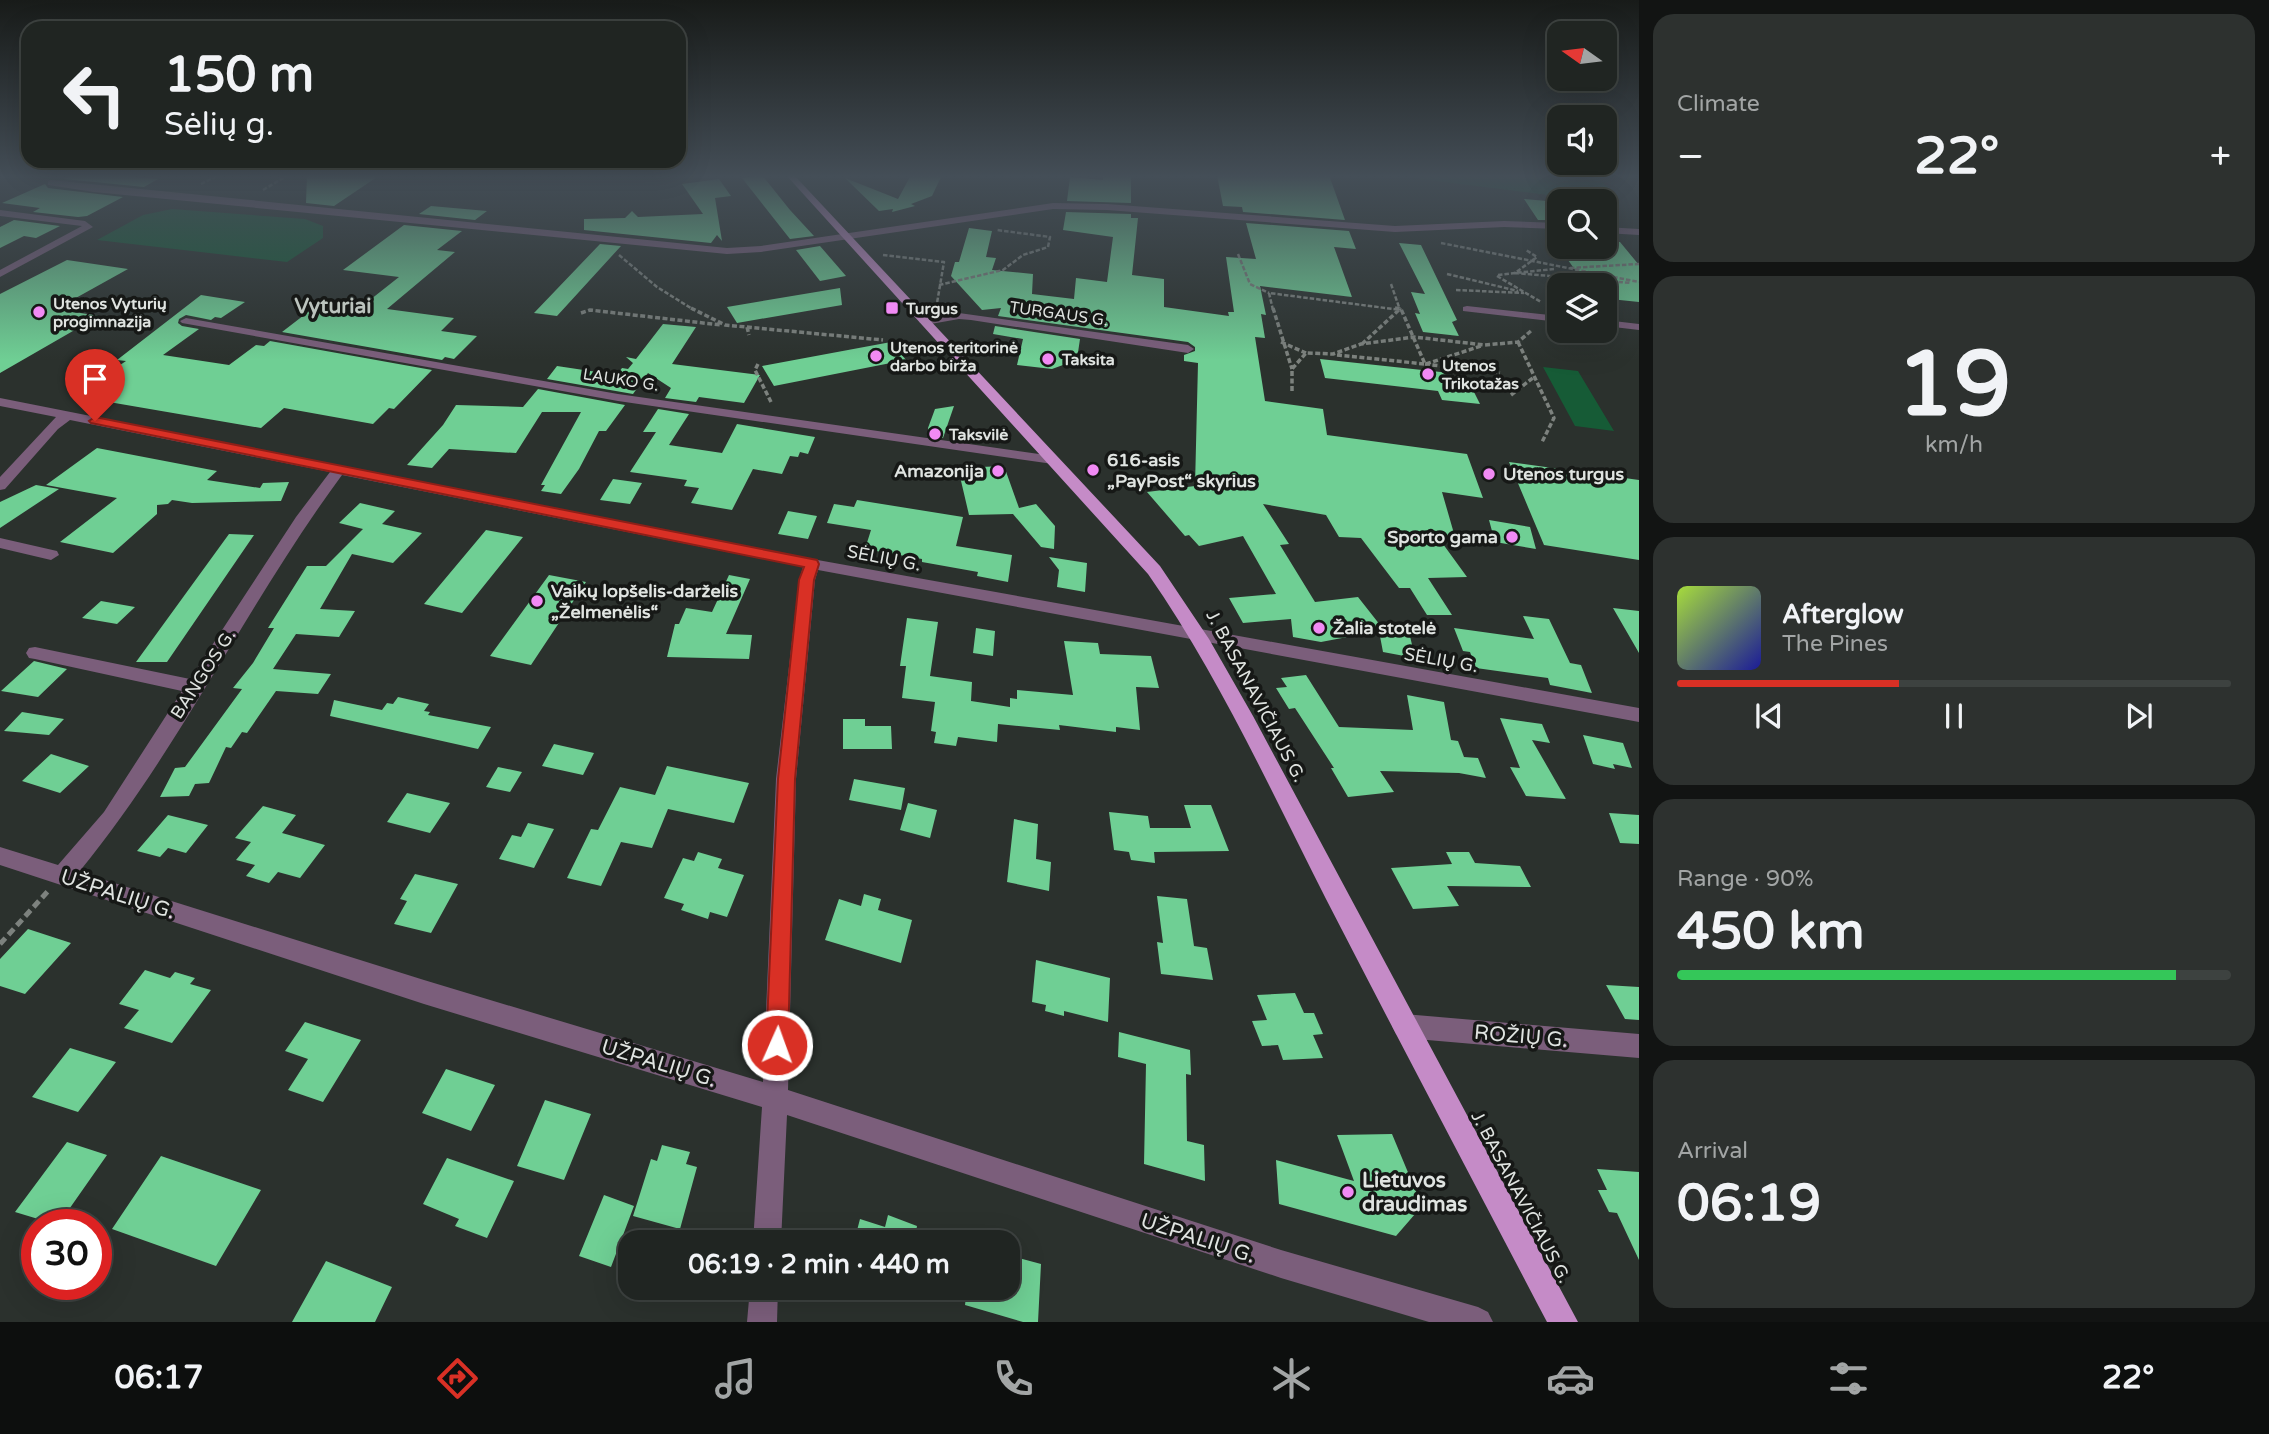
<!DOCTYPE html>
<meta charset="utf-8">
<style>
body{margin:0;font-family:"Varela Round",sans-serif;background:#2d312f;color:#f1f3f6;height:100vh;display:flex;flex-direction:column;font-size:26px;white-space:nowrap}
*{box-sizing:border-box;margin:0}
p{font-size:23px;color:#a2a5a5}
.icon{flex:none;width:38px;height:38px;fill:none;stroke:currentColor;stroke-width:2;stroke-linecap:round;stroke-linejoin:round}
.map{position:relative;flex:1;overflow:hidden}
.details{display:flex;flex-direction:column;gap:14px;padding:14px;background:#121413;width:630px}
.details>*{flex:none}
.hud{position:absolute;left:21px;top:21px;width:665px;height:147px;border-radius:21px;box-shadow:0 7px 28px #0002,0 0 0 2px #3d4240;background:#202522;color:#f1f3f6;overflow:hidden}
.needle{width:46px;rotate:284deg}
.controls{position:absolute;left:1547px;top:21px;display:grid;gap:14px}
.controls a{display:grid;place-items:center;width:70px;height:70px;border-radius:14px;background:#202522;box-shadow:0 7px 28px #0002,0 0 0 2px #3d4240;font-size:35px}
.speed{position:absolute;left:21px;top:1209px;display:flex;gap:14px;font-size:35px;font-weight:700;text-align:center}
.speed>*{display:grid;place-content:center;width:91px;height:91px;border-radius:50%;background:#202522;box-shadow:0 7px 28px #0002,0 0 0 2px #3d4240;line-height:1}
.speed .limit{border:10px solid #d22;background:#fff;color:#111}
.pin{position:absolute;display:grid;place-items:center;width:60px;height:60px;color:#fff;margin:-72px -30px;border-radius:50% 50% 50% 0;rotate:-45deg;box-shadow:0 0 7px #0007}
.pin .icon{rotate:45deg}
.me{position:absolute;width:77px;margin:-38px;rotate:2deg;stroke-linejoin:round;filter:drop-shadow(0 0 5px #0008)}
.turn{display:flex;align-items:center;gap:24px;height:147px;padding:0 28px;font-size:32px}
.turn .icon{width:91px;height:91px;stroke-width:2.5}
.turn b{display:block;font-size:49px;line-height:60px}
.big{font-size:52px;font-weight:700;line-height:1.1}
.details .tile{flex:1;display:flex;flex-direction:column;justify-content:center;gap:10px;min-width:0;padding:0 24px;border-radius:21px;background:#2d312f}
.details .dial{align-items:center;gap:0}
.dial b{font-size:91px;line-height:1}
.song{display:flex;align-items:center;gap:21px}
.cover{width:84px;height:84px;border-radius:10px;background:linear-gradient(135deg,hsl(80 70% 55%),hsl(240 70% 35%))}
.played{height:7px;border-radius:4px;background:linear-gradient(90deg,#d93025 40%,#3d4240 40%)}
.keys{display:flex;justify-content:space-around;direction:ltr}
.heat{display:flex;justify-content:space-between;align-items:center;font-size:38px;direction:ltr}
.charge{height:10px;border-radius:5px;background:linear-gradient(90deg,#34c759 90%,#3d4240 0)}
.trip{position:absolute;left:618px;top:1230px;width:402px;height:70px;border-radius:21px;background:#202522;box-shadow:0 7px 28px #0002,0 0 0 2px #3d4240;font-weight:700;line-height:70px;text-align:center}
.dock{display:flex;height:112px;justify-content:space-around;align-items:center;background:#0d0f0e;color:#a2a5a5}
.dock .icon{width:49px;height:49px}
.dock .on{color:#d93025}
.dock b{font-size:32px;color:#f1f3f6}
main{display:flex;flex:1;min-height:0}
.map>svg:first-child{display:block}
.green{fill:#165b36}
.building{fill:#6fcf94}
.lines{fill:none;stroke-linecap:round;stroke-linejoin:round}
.path-far2{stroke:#7d827e;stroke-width:2.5;stroke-dasharray:4.5 2;stroke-linecap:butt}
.path-far1{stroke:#7d827e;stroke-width:3.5;stroke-dasharray:5 2.5;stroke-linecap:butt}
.path{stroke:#7d827e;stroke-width:5;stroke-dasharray:8 4.5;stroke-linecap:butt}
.street{fill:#7b5e7b;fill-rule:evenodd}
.primary{fill:#c58bc7;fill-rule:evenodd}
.route{fill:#d93025;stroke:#8d1f18;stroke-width:2}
.poi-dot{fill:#f18af4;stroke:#161816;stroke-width:2.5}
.labels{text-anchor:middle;stroke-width:7;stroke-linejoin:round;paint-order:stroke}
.far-poi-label{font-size:16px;font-weight:bold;fill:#e0e4e1;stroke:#161816;text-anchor:start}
.far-street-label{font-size:16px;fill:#e0e4e1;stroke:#161816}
.poi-label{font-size:18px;font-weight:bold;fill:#e0e4e1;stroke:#161816;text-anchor:start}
.street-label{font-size:18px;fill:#e0e4e1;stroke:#161816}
.far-district-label{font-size:21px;font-weight:bold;fill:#bcc4be;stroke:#161816}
.near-street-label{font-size:21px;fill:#e0e4e1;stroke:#161816}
.near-poi-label{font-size:21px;font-weight:bold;fill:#e0e4e1;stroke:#161816;text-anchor:start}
</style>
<main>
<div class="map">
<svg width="1639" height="1322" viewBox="0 0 1639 1322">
<rect width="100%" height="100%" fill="#2b312d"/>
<!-- green -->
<path class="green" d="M1411,175H1596L1615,195L1589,200L1420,179Z
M172,209L305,219L323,226V238L287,262L97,240L143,215Z
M1543,367L1578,371L1614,431L1575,426Z"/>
<!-- building -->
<path class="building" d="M73,175H112L158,179L144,187L64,179Z
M307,175H380L334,206L306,203Z
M762,175L790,210L814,236L790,239L742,178Z
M911,175H942L932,196L911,204L915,206L892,212L893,209L879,211L845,178L898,199Z
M1103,175H1131V203L1067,201L1070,177L1103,180Z
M1217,175H1329L1345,220L1243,212L1242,207L1223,206Z
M719,179L731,196L715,198L722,241L717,235L711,243L584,230V219L625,218L632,211L638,217L703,214L682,184Z
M45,184L48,188L123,197L87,216L78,217L33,212L40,208L2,203Z
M1524,199L1559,202V220H1538Z
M431,206L487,211L475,220L419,214Z
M1066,212L1131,214V218H1138L1132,275L1164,279V307L1229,316L1228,312H1234L1226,257L1256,259L1246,223L1349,231L1356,249L1334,247L1352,297L1260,286L1266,315L1261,314L1265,338L1255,337L1265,401L1323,409L1327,435L1467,454L1483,498L1442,492L1455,537L1435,533L1467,577L1428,578L1452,615H1427L1410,588H1399L1361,538L1339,537L1326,515L1263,504L1289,544L1280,545L1315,602L1358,597L1384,630L1410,636L1415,658L1383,652L1379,631L1321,642L1293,637L1291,619L1243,623L1229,598L1276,594L1243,536L1199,546L1189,535L1185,536L1147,492L1195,486L1198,363L1184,361V355L1195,351V347L1188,342L998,316L1001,308L982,310L951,276L955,262H959L969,228L992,231L986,257L996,258L992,270L1033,274L1032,294L1074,299L1076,278L1107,282L1113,237L1063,230Z
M14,220L60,226L36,238L24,236L0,248V227Z
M404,225L462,231L437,250L455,252L387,309L454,318L441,331L477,336L454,359L445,357L442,360L282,332L321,302L361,307L399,277L343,270Z
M1547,231H1559V247H1605V241L1620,242L1639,265V302L1610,299L1605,292V285H1586Z
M1399,243L1421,245L1457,320L1452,322L1459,336L1423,332L1415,313L1420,314L1411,292L1425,294Z
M600,244L621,246L557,316L534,313Z
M820,246L846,276L820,281L796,250Z
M67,260L128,269L56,309L99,316L0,373V294Z
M840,288L842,305L737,323L727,307Z
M201,295L245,302L221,318L215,317L211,320L186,315L179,319L178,323L182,326L199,329L163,355L229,365L256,345L264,346L270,341L432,370L394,409L389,408L373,424L284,408L261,428L74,396L126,361L117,360Z
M663,324L696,327L672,364L760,375L744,403L699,397L696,402L665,398L671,388L648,373L633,394L547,379L557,366L617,375L622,368L628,369L633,363L626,357L636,359Z
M995,326L1080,339L1076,366L1063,365L1052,369L1017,365L1023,339L993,334Z
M891,342L906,360L774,386L762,366Z
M1320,359L1450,373L1453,380L1469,382L1480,404L1442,400L1438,391L1325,378Z
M538,389L625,405L606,431H599L579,469L561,494L541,491L545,485H541L581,412H542L516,453L449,449L432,468L407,465L443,425L456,405L523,407Z
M954,406L943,438L930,436L928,428L935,409Z
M658,409L689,414L669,445L722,453L737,424L815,437L808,454L800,452L798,457L790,456L782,474L753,469L732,510L691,503L699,488L684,486L687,480L630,472L656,432H643Z
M97,448L217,471L207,480L260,488L263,483L289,482L281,501L192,503L172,500L168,504L157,505V514L113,553L60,542L117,498L46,485Z
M1509,462L1639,480V560L1544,545Z
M1004,466L1019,508L1036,504L1055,526L1054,549L1041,547L1013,514L969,515L958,468Z
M613,479L642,483L630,504L600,500Z
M36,485L59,489L0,528V502Z
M857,500L963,517L956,546L1012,555L1008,582L977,576L978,572L922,562V559L865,549L871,530L827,523L834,504L854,507Z
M360,503L395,511L382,524L422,533L393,563L352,554L320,609L355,611L339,637L296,634L273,669L331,674L318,694L276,691L247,733L242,732L231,748L226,747L209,783L195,784L189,796L160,797L175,768L185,767L242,689L233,688L253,663L274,628H268L307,566H326L363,529L339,523Z
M788,511L817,516L808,539L778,534Z
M1489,520L1530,527L1536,549L1495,542Z
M486,530L523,537L462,613L424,604Z
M229,534L254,535L167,662H136Z
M1049,557L1087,563L1085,592L1057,587L1059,570Z
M549,575L586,582L531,665L490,656Z
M729,575L750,579L726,634L752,635L749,659L667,657L675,624H679L686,608L712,612Z
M101,601L135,607L117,624L82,618Z
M1613,608L1639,611V653Z
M1523,616L1549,619L1570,663L1581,665L1592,693L1550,685L1548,678L1476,668L1470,652L1463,651L1454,628L1534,639Z
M907,618L938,622L930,676L972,682L971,701L1010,707V698L1017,699V690L1073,695L1064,641L1098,643L1100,654L1151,656L1159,688L1136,687L1140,730L1116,727V732L1059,725L1060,730L998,724L997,742L958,737L956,746L934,743L936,732L931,731L935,702L902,698L906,666H900Z
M976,628L995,631L993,656L973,653Z
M34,661L67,669L38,697L1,691Z
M1306,675L1339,727L1413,730L1407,695L1444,702L1451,740L1458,741L1464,757L1478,758L1486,778L1459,773L1380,771L1394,792L1348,797L1331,768H1334L1295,708L1289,709L1276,688L1287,687L1281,678Z
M398,697L429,704L424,711L430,712L428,715L491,727L478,749L330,716L334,700L382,710L387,703L393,704Z
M22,712L64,719L49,735L4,731Z
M1500,718L1542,724L1550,743L1532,740L1566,799L1526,796L1510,767L1520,768Z
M843,719H865V726H891L892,749H843Z
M1583,735L1623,743L1632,768L1613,764L1615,769L1593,764Z
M554,744L594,753L583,775L542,766Z
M51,754L89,766L60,793L22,781Z
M667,766L749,783L734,823L668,809L652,848L621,842L601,886L567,878L591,829L598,830L620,787L655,795Z
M498,767L522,772L510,792L486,787Z
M854,779L905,788L901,810L849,800Z
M407,793L450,803L430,833L387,822Z
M908,803L937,810L930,838L900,830Z
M1184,805H1211L1229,851L1154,852L1155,863L1131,860L1129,852L1114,850L1109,812L1148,816L1150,828H1191Z
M263,806L296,815L282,833L325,845L300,878L278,872L269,883L246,876L255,865L236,860L251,842L235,838Z
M1609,813L1639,815V844L1620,843Z
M168,815L208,825L186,853L168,848L160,857L137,851Z
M1014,819L1038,824L1036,859L1051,862L1049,891L1007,882Z
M528,823L554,829L534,868L499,859L512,835L521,837Z
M698,852L722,859L718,868L744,875L727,917L710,912L708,919L681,910L684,904L664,898L683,858L694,861Z
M1446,852H1469L1475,863L1520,866L1531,887L1447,886L1459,906L1413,909L1391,868L1452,864Z
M415,874L458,884L431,933L394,924L407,901L400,899Z
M864,894L881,899L878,910L912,920L901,963L825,940L839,899L861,906Z
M1157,896L1187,899L1194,946L1207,948L1213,980L1161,974L1157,942L1163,943Z
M28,929L71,943L25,994L0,986V959Z
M1036,960L1110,978L1108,1022L1064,1011V1016L1045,1011L1046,1005L1032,1002Z
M145,970L170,978L175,972L195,978L190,984L211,990L172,1043L124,1028L139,1010L119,1004Z
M1606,985L1639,987V1020L1625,1019Z
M1295,993L1304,1013H1314L1323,1034L1313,1035L1323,1058L1283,1060L1278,1045L1262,1046L1252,1021L1267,1020L1257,995Z
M305,1022L361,1040L323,1102L288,1090L308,1059L285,1051Z
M1119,1032L1190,1050L1191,1075L1186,1074L1187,1141L1204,1145L1205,1181L1144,1164L1146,1064L1118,1057Z
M70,1048L116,1062L78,1112L32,1097Z
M446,1069L495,1085L471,1131L422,1113Z
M545,1100L591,1114L564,1180L517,1166Z
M1392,1134L1422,1206L1396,1236L1279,1204L1276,1160L1354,1181L1337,1135Z
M67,1142L107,1155L58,1225L15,1212Z
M662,1145L690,1152L686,1164L697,1167L680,1229L633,1216L651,1159L657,1161Z
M161,1156L261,1190L216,1266L112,1229Z
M447,1158L514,1181L487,1238L455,1226L459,1219L423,1204Z
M1597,1169L1639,1172V1260L1617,1213L1609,1212L1598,1190H1607Z
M604,1195L634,1206L611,1267L579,1256Z
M888,1215L917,1226L915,1237L921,1239V1242H854L860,1219L885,1227Z
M1008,1255L1041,1264L1038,1322H1023L965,1305L967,1288H1008Z
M326,1261L392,1287L375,1322H292Z"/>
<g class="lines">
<!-- path-far2 -->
<path class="path-far2" d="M201,184L219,175
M263,190L288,175
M1441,243L1639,282
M1238,254L1250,284L1269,293
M619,255L657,287L694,310
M883,255L944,262L936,309
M1570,268L1639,264
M1554,269L1515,273L1631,283
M1447,274L1518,291
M1498,275L1515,273L1537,257L1526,250
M1497,276L1541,302
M1391,284L1400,310
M939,285L1003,270L1023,255L1048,247L1050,237L997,230
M1456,290L1524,293
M1273,310L1269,293L1401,310"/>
<!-- path-far1 -->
<path class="path-far1" d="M691,308L725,325L883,340
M1273,308L1292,369
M581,313L590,310L721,325
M747,327L749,335
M1281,342L1306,353
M1518,342L1554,418L1542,442
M1362,344L1401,308
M1337,355L1425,364L1401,309L1395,308
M758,364L755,370L772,404
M1425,364L1500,373
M1426,364L1481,346
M1292,391V369L1306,353L1333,354L1361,344L1414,337L1485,345L1518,342L1532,330
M1511,395L1534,377"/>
<!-- path -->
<path class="path" d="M0,944L49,890"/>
<!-- street -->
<path class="street" d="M51,180L727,248L761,246L1053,203L1107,204L1395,226L1504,221L1559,223V229L1504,227L1395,232L1107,210L1053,209L761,252L727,254L94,192L48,185V181Z
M0,210L85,221L93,227L0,277V270L82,226L0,216Z
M1605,227L1639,229V235L1605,233Z
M1467,306L1559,316V322L1463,311V307Z
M959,313L1188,345L1194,349L1188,353L971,320L959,319L925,325L919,322Z
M186,318L618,394L1053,456L1060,460L1053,464L618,401L182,323L180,321Z
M1605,320L1639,324V330L1605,326Z
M0,398L812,559L1639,708V722L818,570L815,580L796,779L788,1090L1281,1250L1478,1307L1488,1312L1493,1322H1429L1281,1278L787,1115L781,1242H753L762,1107L424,1004L0,865V847L58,865L104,812L182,691L35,659L29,658L26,653L29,648L35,647L190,679L296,517L330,472L70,420L58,429L5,489L0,490V477L56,417L0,406ZM342,475L803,567L799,580L776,779L763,1082L424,980L79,872C180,749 248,602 342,475Z
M0,538L57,551L59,555L51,560L0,548Z
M1404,1014L1639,1034V1058L1404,1038L1396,1034L1392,1026L1396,1018Z
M750,1288H778L777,1322H747Z"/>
<!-- primary -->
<path class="primary" d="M786,175H794L1160,566L1209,639L1253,716L1578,1322H1547C1473,1181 1399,1041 1326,899C1270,789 1219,676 1148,574Z"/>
</g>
<!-- sky -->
<linearGradient id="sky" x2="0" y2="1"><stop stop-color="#181b19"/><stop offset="0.49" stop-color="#444e57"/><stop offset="1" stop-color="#444e57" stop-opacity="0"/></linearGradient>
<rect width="1639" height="360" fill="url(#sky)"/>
<!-- route -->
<path class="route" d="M95,417L817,560L819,564L814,580L795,779L788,1045L785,1052L777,1056L770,1052L766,1045L778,779L799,580L804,567L91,423L89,421Z"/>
<!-- markers -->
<g class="poi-dot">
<rect x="885" y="301" width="14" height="14" rx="3.5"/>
<circle cx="39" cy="312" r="7"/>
<circle cx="876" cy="356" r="7"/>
<circle cx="1048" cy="359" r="7"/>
<circle cx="1428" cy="374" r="7"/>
<circle cx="935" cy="434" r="7"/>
<circle cx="1093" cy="470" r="7"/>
<circle cx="998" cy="471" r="7"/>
<circle cx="1489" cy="474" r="7"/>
<circle cx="1512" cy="537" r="7"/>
<circle cx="537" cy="601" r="7"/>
<circle cx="1319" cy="628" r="7"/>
<circle cx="1348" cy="1192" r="7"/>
</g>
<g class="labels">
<!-- far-poi labels -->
<g class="far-poi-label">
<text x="53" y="309">Utenos Vyturių<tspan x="53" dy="18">progimnazija</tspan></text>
<text x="906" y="314">Turgus</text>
<text x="890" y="353">Utenos teritorinė<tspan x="890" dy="18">darbo birža</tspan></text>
<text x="1062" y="365">Taksita</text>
<text x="1442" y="371">Utenos<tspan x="1442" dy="18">Trikotažas</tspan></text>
<text x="949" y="440">Taksvilė</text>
</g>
<!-- far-street labels -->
<g class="far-street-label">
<text transform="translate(1059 313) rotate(8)" y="6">TURGAUS G.</text>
<text transform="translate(621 379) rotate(9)" y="6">LAUKO G.</text>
</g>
<!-- poi labels -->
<g class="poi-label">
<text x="1107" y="466">616-asis<tspan x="1107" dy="21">„PayPost“ skyrius</tspan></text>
<text x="984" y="477" text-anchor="end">Amazonija</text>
<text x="1503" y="480">Utenos turgus</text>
<text x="1498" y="543" text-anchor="end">Sporto gama</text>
<text x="551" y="597">Vaikų lopšelis-darželis<tspan x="551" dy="21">„Želmenėlis“</tspan></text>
<text x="1333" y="634">Žalia stotelė</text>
</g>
<!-- street labels -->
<g class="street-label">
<text transform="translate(884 558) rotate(11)" y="6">SĖLIŲ G.</text>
<text transform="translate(1441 660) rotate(10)" y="6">SĖLIŲ G.</text>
<text transform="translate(203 674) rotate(-57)" y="6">BANGOS G.</text>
<text transform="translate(1256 696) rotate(62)" y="6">J. BASANAVIČIAUS G.</text>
<text transform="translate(1521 1197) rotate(62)" y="6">J. BASANAVIČIAUS G.</text>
</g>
<!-- far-district labels -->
<g class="far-district-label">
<text x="333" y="313">Vyturiai</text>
</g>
<!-- near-street labels -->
<g class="near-street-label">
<text transform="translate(118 894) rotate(18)" y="7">UŽPALIŲ G.</text>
<text transform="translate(1521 1036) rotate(5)" y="7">ROŽIŲ G.</text>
<text transform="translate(659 1063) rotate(17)" y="7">UŽPALIŲ G.</text>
<text transform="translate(1198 1238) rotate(18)" y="7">UŽPALIŲ G.</text>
</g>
<!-- near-poi labels -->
<g class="near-poi-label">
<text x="1362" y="1187">Lietuvos<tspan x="1362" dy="24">draudimas</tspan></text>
</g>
</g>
</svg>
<div class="controls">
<a><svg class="needle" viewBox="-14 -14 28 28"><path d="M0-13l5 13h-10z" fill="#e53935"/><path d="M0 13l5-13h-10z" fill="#a2a5a5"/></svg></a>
<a><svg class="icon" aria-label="sound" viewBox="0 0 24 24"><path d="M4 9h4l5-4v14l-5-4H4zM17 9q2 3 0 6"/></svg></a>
<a><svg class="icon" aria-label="search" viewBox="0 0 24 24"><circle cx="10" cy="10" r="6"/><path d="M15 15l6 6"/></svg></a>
<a><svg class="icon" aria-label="layers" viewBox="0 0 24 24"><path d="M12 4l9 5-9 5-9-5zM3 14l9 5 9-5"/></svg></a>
</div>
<div class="speed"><div class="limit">30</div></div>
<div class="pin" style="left:95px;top:421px;background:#d93025"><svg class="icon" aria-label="arrive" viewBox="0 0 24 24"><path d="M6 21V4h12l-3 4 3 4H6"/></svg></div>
<svg class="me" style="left:777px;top:1045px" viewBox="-20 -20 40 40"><circle r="17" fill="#d93025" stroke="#fff" stroke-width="3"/><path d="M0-11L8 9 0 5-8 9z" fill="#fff"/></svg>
<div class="trip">06:19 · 2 min · 440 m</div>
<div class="hud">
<div class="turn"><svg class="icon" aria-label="left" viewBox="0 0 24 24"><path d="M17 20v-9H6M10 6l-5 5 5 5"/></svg><div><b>150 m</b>Sėlių g.</div></div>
</div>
</div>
<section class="details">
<div class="tile"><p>Climate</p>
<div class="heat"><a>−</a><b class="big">22°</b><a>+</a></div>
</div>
<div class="tile dial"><b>19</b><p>km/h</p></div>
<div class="tile">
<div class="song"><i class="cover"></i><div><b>Afterglow</b><p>The Pines</p></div></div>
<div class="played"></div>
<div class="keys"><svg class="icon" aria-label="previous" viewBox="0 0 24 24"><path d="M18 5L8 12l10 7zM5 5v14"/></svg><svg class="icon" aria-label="pause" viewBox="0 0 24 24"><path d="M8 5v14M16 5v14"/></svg><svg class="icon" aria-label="next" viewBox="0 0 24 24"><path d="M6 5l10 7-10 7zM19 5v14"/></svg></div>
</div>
<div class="tile"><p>Range · 90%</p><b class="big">450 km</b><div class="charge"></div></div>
<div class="tile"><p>Arrival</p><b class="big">06:19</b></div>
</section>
</main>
<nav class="dock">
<b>06:17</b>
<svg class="icon on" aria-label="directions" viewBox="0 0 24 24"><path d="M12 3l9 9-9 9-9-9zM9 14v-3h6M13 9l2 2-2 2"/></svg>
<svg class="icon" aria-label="music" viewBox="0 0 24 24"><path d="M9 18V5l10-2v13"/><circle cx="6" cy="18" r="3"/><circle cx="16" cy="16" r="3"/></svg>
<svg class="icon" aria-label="phone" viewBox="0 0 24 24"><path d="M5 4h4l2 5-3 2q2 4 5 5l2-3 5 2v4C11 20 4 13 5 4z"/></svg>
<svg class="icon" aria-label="climate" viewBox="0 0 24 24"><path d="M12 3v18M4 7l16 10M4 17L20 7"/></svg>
<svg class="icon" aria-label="car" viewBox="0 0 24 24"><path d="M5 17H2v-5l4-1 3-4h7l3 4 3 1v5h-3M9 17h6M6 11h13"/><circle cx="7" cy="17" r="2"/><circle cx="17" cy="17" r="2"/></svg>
<svg class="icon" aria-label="filters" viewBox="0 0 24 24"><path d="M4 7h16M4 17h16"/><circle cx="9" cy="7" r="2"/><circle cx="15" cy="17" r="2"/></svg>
<b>22°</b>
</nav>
